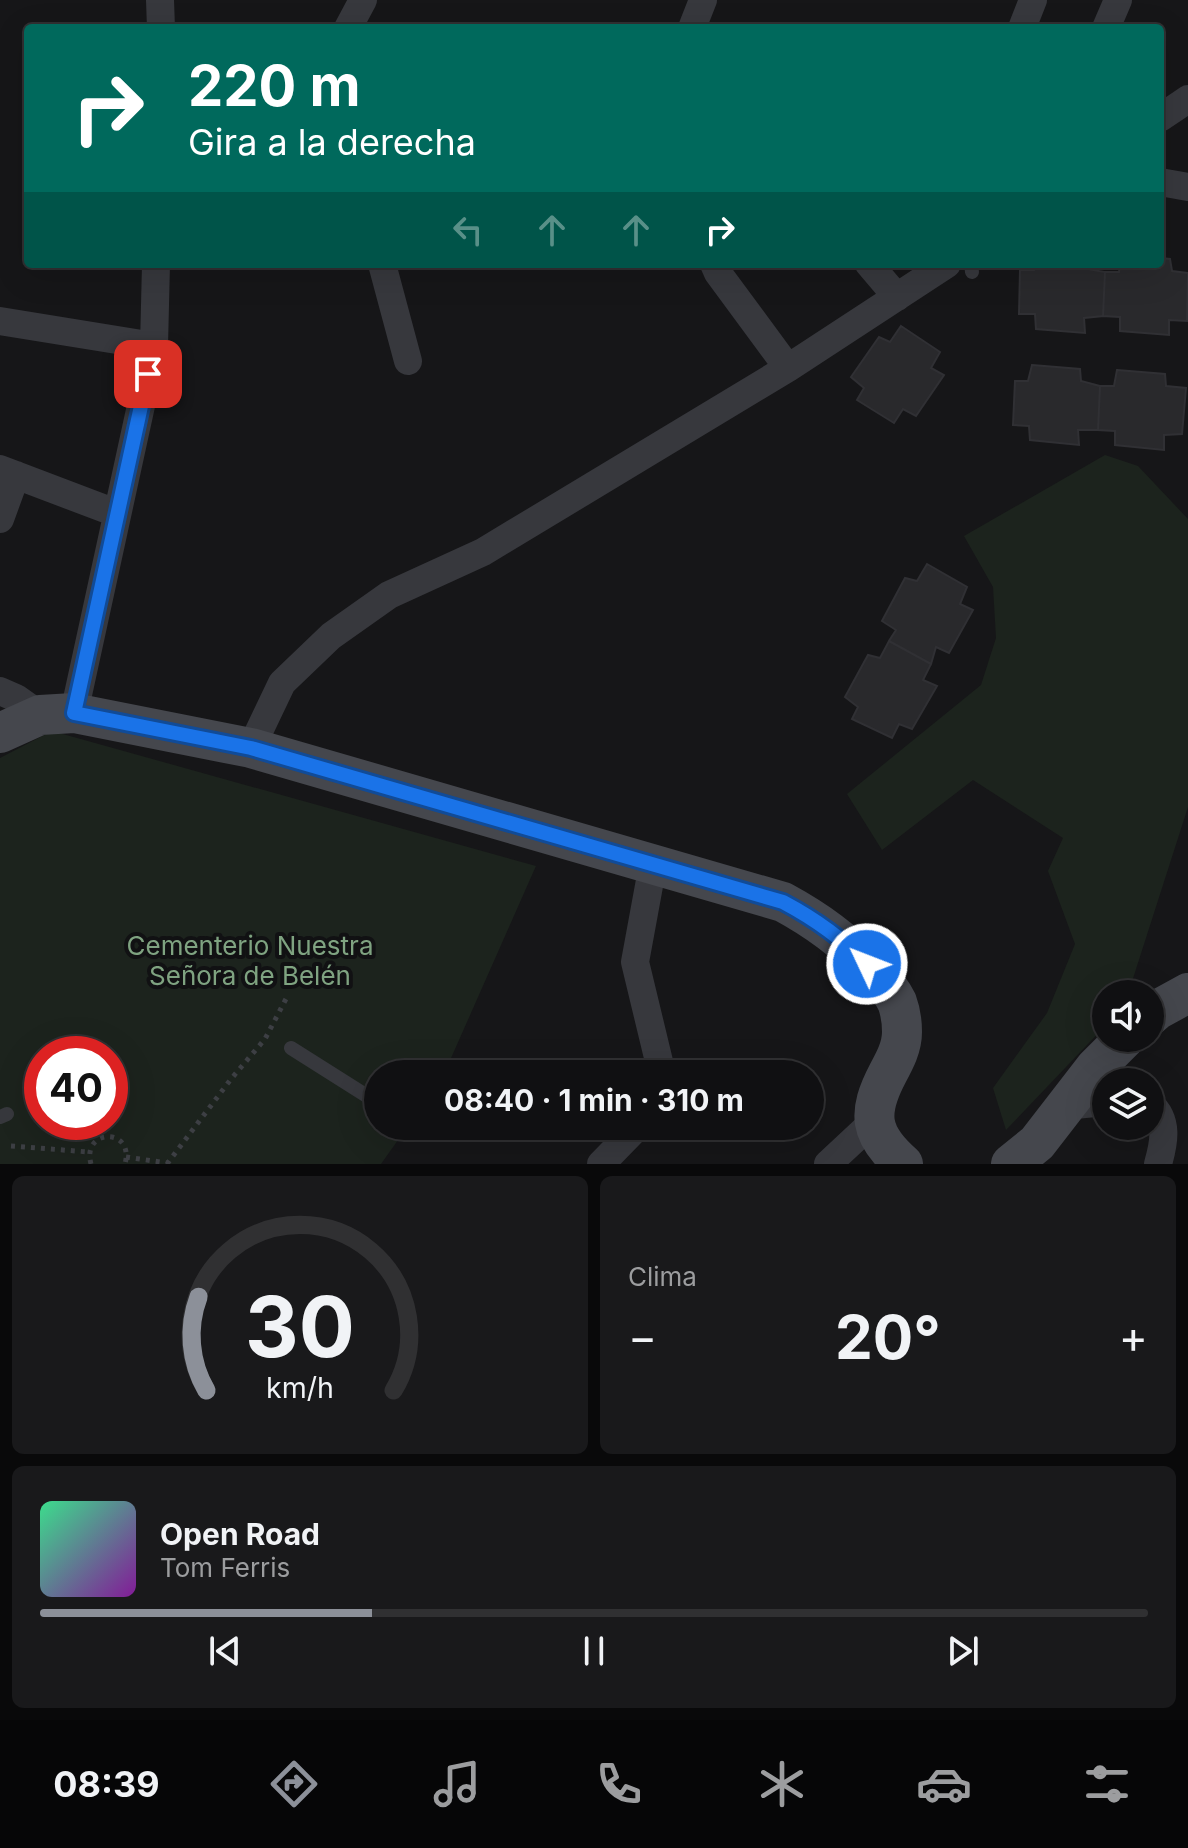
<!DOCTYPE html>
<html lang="es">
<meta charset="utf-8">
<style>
body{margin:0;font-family:Inter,sans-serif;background:#19191b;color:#f1f3f6;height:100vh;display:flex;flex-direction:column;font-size:30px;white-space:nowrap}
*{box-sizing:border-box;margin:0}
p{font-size:26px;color:#9c9d9f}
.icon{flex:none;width:44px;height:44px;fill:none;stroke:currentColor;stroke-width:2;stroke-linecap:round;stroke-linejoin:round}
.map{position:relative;height:1164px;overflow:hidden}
.details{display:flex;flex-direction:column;gap:12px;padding:12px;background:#09090a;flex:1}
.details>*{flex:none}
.banner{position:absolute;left:24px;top:24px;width:1140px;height:244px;border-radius:8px;box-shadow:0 8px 32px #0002,0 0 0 2px #303032;background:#00695c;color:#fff;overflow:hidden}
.tools{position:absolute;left:1092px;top:980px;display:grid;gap:16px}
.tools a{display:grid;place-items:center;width:72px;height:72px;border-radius:50%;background:#101012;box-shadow:0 8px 32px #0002,0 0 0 2px #303032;font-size:40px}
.speed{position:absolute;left:24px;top:1036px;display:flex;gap:16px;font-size:40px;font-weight:700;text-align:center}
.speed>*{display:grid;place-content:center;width:104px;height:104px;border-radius:50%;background:#101012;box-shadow:0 8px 32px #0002,0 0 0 2px #303032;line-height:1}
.speed .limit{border:12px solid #d22;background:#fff;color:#111}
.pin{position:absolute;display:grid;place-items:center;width:68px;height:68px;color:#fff;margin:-34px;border-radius:16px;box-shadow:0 4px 12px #0006}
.me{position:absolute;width:88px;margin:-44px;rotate:313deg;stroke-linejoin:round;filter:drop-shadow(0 0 6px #0008)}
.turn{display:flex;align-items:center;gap:28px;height:168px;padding:0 32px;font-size:36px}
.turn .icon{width:104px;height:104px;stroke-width:2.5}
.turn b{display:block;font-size:56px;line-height:68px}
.lanes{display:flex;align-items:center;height:76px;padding:0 32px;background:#0003;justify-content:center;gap:40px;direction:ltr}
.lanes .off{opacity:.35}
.big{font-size:60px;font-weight:700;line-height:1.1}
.details .card{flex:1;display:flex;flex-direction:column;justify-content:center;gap:12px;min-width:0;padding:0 28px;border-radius:12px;background:#19191b}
.details .dial{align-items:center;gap:0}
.dial svg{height:208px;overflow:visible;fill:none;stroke:#303032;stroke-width:7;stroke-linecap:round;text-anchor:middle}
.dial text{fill:#f1f3f6;stroke:none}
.song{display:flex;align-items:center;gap:24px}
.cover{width:96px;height:96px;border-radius:12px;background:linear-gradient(135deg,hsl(150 70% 55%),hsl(290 70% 35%))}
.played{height:8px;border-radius:4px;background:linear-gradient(90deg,#8c9099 30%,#303032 30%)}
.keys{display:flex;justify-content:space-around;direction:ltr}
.heat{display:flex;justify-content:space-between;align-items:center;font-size:44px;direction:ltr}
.details .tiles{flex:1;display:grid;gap:12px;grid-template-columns:1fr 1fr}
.card:last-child{grid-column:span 2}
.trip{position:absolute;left:364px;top:1060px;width:460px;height:80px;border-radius:40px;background:#101012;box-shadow:0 8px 32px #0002,0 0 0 2px #303032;font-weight:700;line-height:80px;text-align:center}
.dock{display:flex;height:128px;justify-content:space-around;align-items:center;background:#060607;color:#9c9d9f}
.dock .icon{width:56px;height:56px}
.dock .selected{color:#8c9099}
.dock b{font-size:36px;color:#f1f3f6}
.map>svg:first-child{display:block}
.green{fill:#1c231d;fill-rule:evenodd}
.building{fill:#29292c;stroke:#303034;stroke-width:2}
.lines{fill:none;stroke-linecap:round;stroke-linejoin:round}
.path{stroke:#3d3f44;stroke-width:5;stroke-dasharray:4 6;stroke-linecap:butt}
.lane{stroke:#37383d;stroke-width:14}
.street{stroke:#37383d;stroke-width:28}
.secondary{stroke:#45474d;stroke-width:40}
.route-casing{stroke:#114b97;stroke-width:20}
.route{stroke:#1a73e8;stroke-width:14}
.labels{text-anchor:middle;stroke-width:8;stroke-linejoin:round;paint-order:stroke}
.park-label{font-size:26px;fill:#7fa381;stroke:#111113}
</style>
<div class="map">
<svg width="1188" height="1164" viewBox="0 0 1188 1164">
<rect width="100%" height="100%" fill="#161618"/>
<!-- green -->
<path class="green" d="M1105,455L1138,466L1188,519V807L1128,994H1106V1025L1006,1130L993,1088L1047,1013L1075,944L1048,871L1063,838L973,780L882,850L847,794L981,685L996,638L993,587L964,536Z
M52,731L536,866L444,1074H378V1126H408L381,1164H0V758ZM42,1054H110V1122H42Z"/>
<!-- building -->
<path class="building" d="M1160,258L1170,259L1172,271L1188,273L1187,321L1169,320V335L1120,331V317L1103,316L1105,272H1119L1120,264H1160Z
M1035,264H1086L1087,269L1105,272L1103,316L1084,318L1085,333L1036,329L1035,314H1019L1020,270H1034Z
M901,326L940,352L931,368L944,375L916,416L903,409L894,423L857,400L864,388L851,377L879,337L890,342Z
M1032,365L1080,369L1081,381L1100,386L1098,430H1078L1079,445L1030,440L1029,426L1013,425L1015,381H1028Z
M1117,370L1165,374L1166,386L1186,388L1182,434L1164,435V450L1115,445V431L1098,430L1100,386H1114Z
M927,564L967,587L960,604L973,610L949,653L936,647L931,664L889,641L896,630L882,621L905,578L917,581Z
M889,641L931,664L923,680L937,686L912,729L899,724L892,738L852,719L858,707L845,697L868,655L880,658Z"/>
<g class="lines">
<!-- path -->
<path class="path" d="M11,1146L89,1152
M126,1157L174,1164
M91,1164C81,1128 135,1127 125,1164
M167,1164L231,1079L265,1039L288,995"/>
<!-- lane -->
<path class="lane" d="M971,264L972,272
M291,1048L378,1103
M0,1117L7,1114"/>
<!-- street -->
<path class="street" d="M160,0L161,28
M348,28L363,0
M692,28L703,0
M1022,28L1033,0
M1106,28L1118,0
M1160,118L1188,99
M1160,182L1188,187
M382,264L408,361
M714,264L718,273L788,368
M869,264L897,297
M0,321L154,346
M0,469L116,513
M0,519L16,475
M0,691L16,698L40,715
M74,713L154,346L156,264
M251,748L282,683L331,636L389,595L483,552L788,368L947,264
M653,864L635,962L662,1074
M1150,1104C1169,1120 1164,1143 1158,1164
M1064,1106L1106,1102
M601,1164L638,1126
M828,1164L873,1122"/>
<!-- secondary -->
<path class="secondary" d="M0,733L40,715L74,713L251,748L783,902C818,921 843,940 871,968C881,979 891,989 897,1002C900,1010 902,1023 902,1032C902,1047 895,1060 888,1073C867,1113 869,1134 903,1164
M1150,1016L1157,1010L1188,993
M1011,1164L1037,1143L1095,1068L1125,1038"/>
</g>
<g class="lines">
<defs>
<path id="route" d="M148,374L74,713L251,748L783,902C815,919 842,938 867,964"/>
</defs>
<!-- route casing -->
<use href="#route" class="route-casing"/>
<!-- route -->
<use href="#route" class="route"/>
</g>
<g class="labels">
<!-- park labels -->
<g class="park-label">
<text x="250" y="955">Cementerio Nuestra<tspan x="250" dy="30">Señora de Belén</tspan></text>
</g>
</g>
</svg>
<div class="tools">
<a><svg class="icon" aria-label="sound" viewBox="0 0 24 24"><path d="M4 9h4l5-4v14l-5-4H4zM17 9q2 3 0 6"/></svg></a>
<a><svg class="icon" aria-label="layers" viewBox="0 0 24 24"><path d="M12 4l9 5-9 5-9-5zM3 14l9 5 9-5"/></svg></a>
</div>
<div class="speed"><div class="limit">40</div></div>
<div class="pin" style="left:148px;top:374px;background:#d93025"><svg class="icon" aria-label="arrive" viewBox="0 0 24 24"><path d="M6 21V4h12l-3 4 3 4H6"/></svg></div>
<svg class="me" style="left:867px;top:964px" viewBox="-20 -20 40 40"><circle r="17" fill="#1a73e8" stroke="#fff" stroke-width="3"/><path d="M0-11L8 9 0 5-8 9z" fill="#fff"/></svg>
<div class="trip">08:40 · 1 min · 310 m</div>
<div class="banner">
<div class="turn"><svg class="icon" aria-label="right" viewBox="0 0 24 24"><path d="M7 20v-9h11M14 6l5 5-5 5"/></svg><div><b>220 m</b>Gira a la derecha</div></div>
<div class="lanes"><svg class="icon off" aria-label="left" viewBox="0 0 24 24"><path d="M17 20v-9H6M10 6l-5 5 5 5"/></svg><svg class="icon off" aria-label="ahead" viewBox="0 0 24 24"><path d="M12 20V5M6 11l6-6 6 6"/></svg><svg class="icon off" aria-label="ahead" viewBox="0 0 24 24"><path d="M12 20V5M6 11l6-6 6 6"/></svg><svg class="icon" aria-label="right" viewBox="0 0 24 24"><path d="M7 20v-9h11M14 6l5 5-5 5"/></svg></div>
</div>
</div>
<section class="details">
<div class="tiles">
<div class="card dial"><svg viewBox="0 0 100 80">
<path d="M14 69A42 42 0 1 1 86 69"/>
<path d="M14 69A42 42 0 0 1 11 33" stroke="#8c9099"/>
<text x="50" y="56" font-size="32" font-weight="700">30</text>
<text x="50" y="72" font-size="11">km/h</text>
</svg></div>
<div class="card"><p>Clima</p>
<div class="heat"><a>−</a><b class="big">20°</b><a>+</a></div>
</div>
<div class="card">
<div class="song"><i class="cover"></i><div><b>Open Road</b><p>Tom Ferris</p></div></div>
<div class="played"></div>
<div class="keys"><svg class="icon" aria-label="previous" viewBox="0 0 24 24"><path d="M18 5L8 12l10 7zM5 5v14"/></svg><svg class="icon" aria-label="pause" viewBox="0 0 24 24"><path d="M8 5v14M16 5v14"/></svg><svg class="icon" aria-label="next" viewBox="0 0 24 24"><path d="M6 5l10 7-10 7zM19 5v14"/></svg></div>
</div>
</div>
</section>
<nav class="dock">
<b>08:39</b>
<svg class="icon selected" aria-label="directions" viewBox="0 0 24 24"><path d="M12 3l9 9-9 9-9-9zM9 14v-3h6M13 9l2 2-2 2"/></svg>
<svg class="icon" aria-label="music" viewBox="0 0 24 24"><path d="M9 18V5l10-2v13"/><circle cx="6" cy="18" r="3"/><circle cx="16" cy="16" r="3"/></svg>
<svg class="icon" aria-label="phone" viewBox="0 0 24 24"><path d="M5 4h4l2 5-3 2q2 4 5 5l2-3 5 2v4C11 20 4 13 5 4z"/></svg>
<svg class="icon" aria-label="climate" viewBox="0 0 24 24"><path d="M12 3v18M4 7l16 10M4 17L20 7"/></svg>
<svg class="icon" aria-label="car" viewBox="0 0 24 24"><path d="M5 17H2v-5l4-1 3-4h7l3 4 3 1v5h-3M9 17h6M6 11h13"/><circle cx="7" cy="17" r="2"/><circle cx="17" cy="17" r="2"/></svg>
<svg class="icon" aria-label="filters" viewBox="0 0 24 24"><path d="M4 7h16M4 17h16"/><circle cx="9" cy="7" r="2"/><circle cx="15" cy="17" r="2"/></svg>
</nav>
